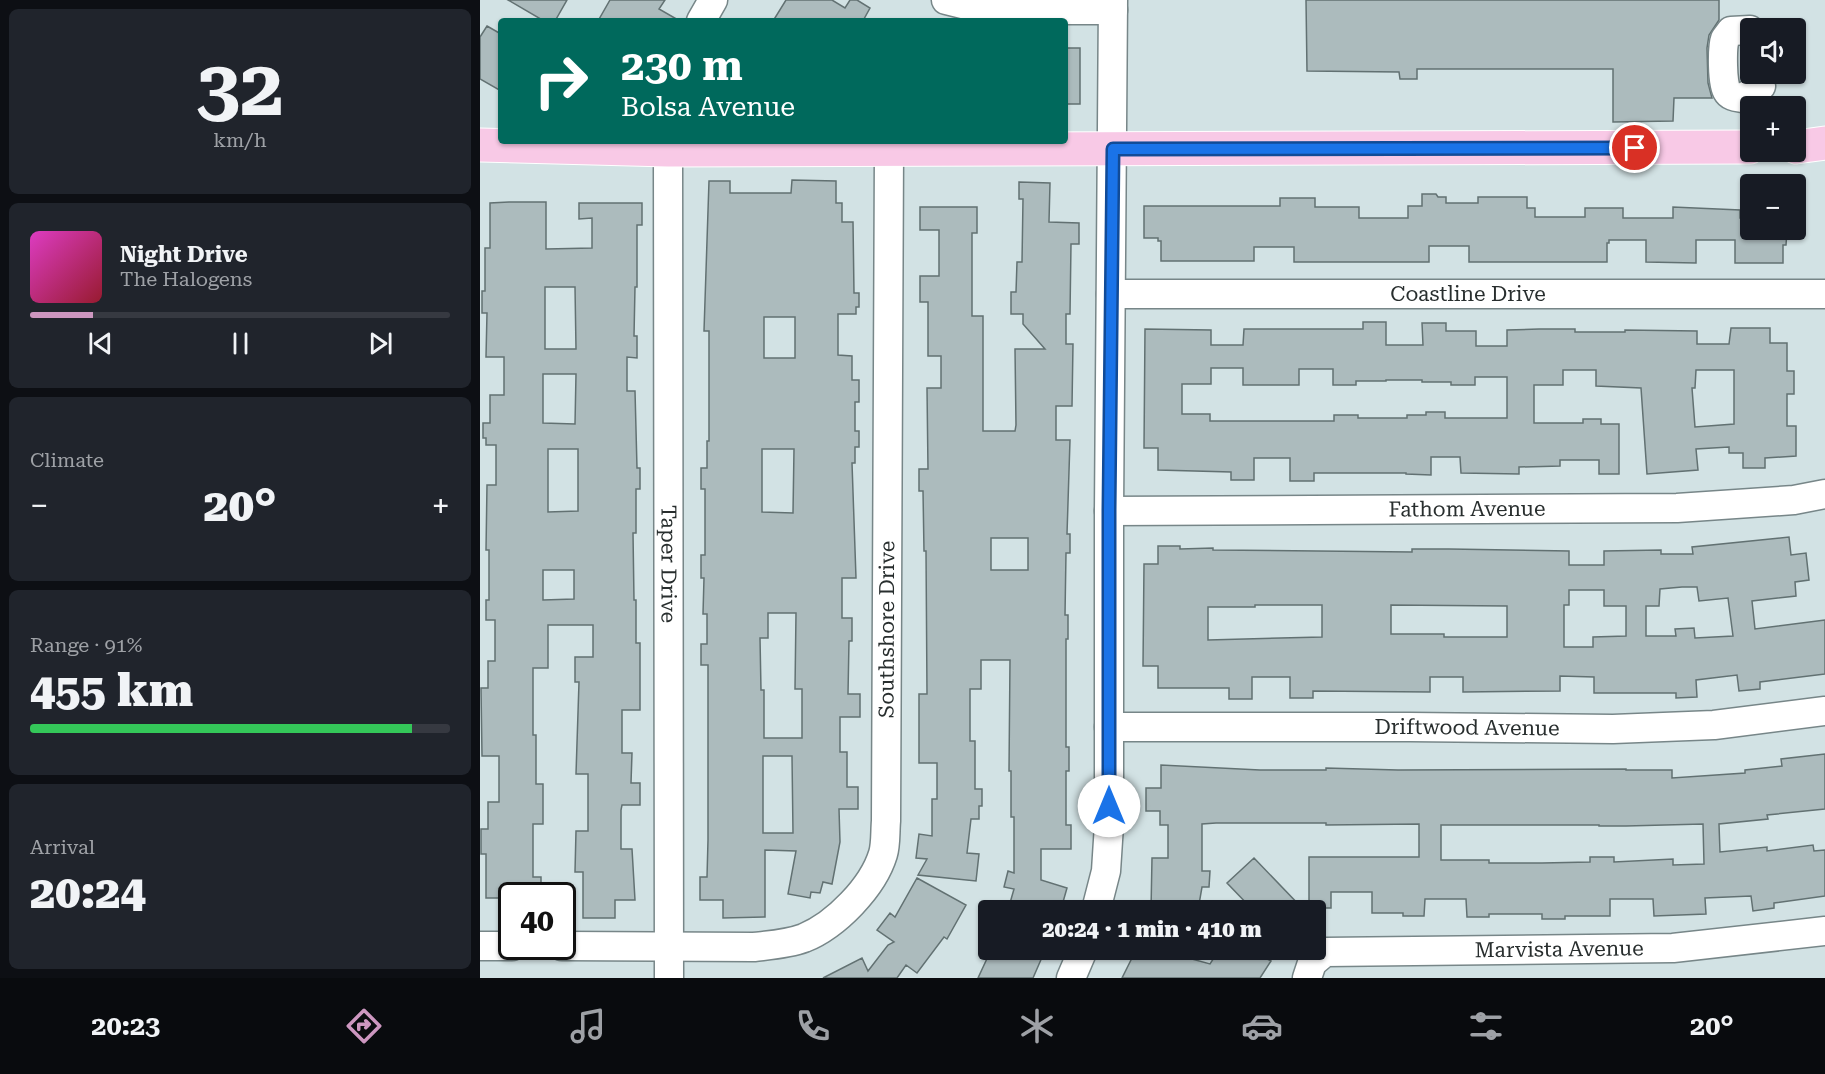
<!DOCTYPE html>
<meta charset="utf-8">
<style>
body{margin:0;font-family:"Roboto Serif",serif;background:#20242c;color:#f1f3f6;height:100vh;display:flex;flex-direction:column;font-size:22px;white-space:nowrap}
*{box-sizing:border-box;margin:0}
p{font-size:20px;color:#9ea1a6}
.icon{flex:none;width:33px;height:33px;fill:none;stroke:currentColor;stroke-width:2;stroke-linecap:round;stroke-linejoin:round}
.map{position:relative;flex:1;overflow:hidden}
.drawer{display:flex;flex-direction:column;gap:9px;padding:9px;background:#0d0f14;width:480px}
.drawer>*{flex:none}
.banner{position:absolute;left:18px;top:18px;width:570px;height:126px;border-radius:6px;box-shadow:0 2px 4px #0004;background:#00695c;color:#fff;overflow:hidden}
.buttons{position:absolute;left:1260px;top:18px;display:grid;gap:12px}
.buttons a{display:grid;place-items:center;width:66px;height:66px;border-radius:6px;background:#171b24;box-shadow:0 2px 4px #0004;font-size:30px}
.speed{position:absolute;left:18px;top:882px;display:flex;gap:12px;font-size:30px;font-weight:700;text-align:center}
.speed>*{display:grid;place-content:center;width:78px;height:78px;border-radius:50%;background:#171b24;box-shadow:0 2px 4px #0004;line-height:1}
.speed .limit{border:3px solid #111;border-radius:9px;background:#fff;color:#111}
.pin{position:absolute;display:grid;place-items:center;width:51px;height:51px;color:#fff;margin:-26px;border:3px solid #fff;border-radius:50%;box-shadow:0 2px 6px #0007}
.me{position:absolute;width:66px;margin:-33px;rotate:0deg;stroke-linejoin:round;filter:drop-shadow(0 0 4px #0008)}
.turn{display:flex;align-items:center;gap:21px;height:126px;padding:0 24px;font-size:27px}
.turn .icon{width:78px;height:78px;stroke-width:2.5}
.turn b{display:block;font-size:42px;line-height:51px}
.big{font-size:45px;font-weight:800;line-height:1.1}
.drawer .card{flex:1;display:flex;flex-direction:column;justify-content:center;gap:9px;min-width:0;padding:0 21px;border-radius:9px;background:#20242c}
.drawer .dial{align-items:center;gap:0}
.dial b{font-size:78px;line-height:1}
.song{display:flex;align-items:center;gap:18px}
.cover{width:72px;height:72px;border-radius:9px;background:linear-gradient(135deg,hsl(310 70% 55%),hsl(350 70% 35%))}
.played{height:6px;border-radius:3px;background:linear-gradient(90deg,#cd97c0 15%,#363941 15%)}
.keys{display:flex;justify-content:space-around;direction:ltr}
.heat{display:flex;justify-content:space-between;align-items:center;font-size:33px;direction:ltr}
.charge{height:9px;border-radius:4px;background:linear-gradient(90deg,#34c759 91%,#363941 0)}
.trip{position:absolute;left:498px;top:900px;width:348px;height:60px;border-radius:6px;background:#171b24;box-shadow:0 2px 4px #0004;font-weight:800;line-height:60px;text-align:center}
.menu{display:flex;height:96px;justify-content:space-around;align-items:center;background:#090b0e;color:#9ea1a6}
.menu .icon{width:42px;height:42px}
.menu .current{color:#cd97c0}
.menu b{font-size:27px;color:#f1f3f6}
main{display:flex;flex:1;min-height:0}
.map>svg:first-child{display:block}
.building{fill:#acbbbd;stroke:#627172;stroke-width:1.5;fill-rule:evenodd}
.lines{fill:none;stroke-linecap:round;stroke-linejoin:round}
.minor-casing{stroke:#778688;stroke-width:31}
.major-casing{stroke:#fff;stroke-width:35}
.minor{stroke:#fff;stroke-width:28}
.major{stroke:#f8c9e6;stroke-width:33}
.route-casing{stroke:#114b97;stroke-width:15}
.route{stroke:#1a73e8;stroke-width:10}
.labels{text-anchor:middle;stroke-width:5;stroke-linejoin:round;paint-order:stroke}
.street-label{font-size:21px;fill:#282e2e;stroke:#fff}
</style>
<main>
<section class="drawer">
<div class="card dial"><b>32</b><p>km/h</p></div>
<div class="card">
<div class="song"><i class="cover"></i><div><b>Night Drive</b><p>The Halogens</p></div></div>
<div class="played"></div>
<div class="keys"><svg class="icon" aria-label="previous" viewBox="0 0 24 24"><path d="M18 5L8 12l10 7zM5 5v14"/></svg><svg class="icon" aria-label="pause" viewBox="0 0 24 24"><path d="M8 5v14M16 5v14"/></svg><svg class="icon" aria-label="next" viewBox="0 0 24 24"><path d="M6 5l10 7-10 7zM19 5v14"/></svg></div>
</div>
<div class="card"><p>Climate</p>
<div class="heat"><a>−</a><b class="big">20°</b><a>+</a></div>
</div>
<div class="card"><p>Range · 91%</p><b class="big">455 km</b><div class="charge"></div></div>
<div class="card"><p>Arrival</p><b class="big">20:24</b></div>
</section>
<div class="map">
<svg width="1345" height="978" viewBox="0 0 1345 978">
<rect width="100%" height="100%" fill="#d2e2e4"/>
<!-- building -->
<path class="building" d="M28,0H87L75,21H64Z
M130,0H185L179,9L200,21H118Z
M306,0H352L365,8L370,0H377L390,8L384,19L387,21H293Z
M826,0H1239V20L1229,35L1227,48L1228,83L1232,98H1194L1193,121L1133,122V69H937V79H920L919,72L827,71Z
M7,26L21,34V91L0,79V37Z
M585,48H600V104H585Z
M312,180L356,181V203H362V222H373L374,293H379V307H376V314H358V355L372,356V380H379V402H375V431H379V447H375V463H372L376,578H362V618H372V641H369L368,694H380V717H360V752H367V787H378V809H359L360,842L352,884L343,882L340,893L331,892L330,898L308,894L316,851L285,850V917L243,918V900H220V877H227L228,840V665H221V644H227V614H223L224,578H221V555H225V489H221V468H227V441H229V331H224L229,181H250V193H311ZM284,317H315V358H284ZM282,449H314L313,513L282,512ZM288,613H316L315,689H322V738H284V690H281L280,638H288ZM283,756H312L313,833H283Z
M539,182L570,183L569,222L599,223V244H591L590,314H586V344H593L592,406H576V440H590L587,534H590V553H586L585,615H588V639H586V747H589V771H586V825H591V849H561V880L587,888L581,909L566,905L564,910H528L534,889L524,887L528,871L534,873V817H531V771H529L530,660H501V689H490V741H495V789H502V806H499V819H491L487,853L499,854L496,881L438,875L447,859L436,858L439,834L452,836V799H457V763H439V694H447L446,551H444L443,491H439V469H448L447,388H461V356H448V302H440V276H459V230H440V207H497V233H492V316H503V431H535L536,425L535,349H565L543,324V314H531V292H536L537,262H542L543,199H539ZM511,538H548V570H511Z
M942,194H956L958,197H966V203H998V197H1047V208H1055V217H1105V208H1143V218H1193V207L1260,210V218H1270V230H1307L1306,245H1303V263H1255V240H1216V263L1166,262V240H1129V243H1127V262H989V246H949V262H814V247H774V261H681V241H678V238H664V206H800V198H835V207H879V218H928V206H942Z
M29,202H66V249L112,248V218L99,219V203H162V225H157V287H155L154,336H157V358L147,357V391H155L157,468H160V489H156V533H153L154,600H156V643H160V710H142V753H152L151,783H160V805H142L141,810V849H152L155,900H135V918H103V872H95L96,831H108V774H96L99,682H95V657H113V625H68V668H53V735H56V784H63V824H53V877H61V896H32V898H6V854H1V829H8V802H19V756H2L1,688H8V661H15V620H6V600H9V550H6L7,485H16V445H6V438H3V423H10V395H24V357H6L7,313H2V291H5V248H10V203ZM65,287H95L96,349H65ZM63,374H96L95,424L63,423ZM68,449H98V511L68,512ZM63,570H94V599L63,600Z
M883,322H906V345H943L942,323H966V331H996V346H1027V330L1059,329H1095V332H1145V330L1217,331V344H1249L1251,328H1290V343H1307V371H1314V394H1307V426H1316V456L1285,458V468H1263V453H1249V447L1216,449L1218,470L1167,474L1161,388L1116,386V370H1083V385H1054V423H1103V419H1121V424H1139V474H1119V460H1080V466L1039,467V474L981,473L980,457H951V475L926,474V473H834V481H810V458H774V480H751V472L678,470V448H664L665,329L731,330V345H763L764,329H883ZM731,368H763V385H819V369H853V385H876V381H906V380H942V382H971V385H995V377H1027V418H965V412H946V415H927V418H878V415H854V421H730V414H702V384H731ZM1216,370H1254V424L1215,427L1212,388H1215Z
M1309,537L1311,555L1326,553L1329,580L1315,582L1316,596L1272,601L1275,629L1345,620V674L1280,682V689L1259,691L1257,675L1216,680L1217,697L1196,698V693H1114V677L1080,676V691L983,692V677H950V692L833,691V698H810V677H772V699H749V688H678V666H663L664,564H678V546H700V549L733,548V550L932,552V549H969L1089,551V565H1124V551L1181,550V554H1213L1212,547ZM1202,587H1217L1219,601L1248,598L1253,636L1215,638L1214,628L1195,629L1196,636H1166V606H1179L1180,589ZM1089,590H1124V606H1146V636L1113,637V647H1084V605H1089ZM775,605H842V637L728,640V607H775ZM911,605L1027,606V637H964V634H911Z
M1345,754V809L1287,815L1288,819L1239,824L1240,852L1287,847V851L1333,845L1334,851L1345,850V896L1294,903V908L1273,911L1271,896L1225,898L1226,914L1174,916L1173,899H1130V916H1085V919H1062V914H1009V917H987L986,899H945L944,916H923V913H892V892H851V908H829V857H939V824L846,825V823H736L722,824V871H730L729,887H722L718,910H671L672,858H688V825H680V811H666V788H681V765L780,770H846V768L918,770L1146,769V770H1192V778L1265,773V770L1302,766L1301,759ZM1223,824L1224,864L1193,865V859L1134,862V857H1110V862L1062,863H1009V860H961V825H1119V826H1146Z
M774,858L824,910H773L747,883Z
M437,878L486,905L467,939L464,937L437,973L426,965L417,978H343L382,958L388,971L408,945L414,942L397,930L410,913L415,917Z
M511,950H550L563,955L553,978H498Z
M656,950H699L697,955L730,964L739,950H771L791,961L780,978H642Z"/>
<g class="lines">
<defs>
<g id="minor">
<path d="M466,0L506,10H633"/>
<path d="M221,21L233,0"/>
<path d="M1270,30L1251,31L1245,39C1242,47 1242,84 1247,91C1250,97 1257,97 1263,98L1281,86"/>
<path id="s1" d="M188,150L189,978"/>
<path id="s2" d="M631,294H1345"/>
<path id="s3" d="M629,511L1197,508L1314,500L1345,494"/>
<path id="s4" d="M629,727H930L1133,729L1234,725L1345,711"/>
<path d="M616,910L626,871L629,825V511L633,0"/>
<path d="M0,946H32"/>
<path id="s5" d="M82,946L274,947C291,945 308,944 324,938C356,925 393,887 403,854C406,844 405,832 406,821L409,148"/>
<path d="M591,978L603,950"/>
<path id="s6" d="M827,978L832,963L845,952L1193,948L1345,931"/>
</g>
<path id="major" d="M0,145L188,150L1270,147
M1316,147L1345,143"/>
</defs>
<!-- minor casing -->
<use href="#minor" class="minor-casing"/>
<!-- major casing -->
<use href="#major" class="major-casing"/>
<!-- minor -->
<use href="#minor" class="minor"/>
<!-- major -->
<use href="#major" class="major"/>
</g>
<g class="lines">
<defs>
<path id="route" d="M629,806V510L633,149L1155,148"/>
</defs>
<!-- route casing -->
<use href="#route" class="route-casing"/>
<!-- route -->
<use href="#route" class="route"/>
</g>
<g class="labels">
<!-- street labels -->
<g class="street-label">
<text dy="7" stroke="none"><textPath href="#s2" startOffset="357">Coastline Drive</textPath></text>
<text dy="7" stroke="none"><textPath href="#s3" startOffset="358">Fathom Avenue</textPath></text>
<text dy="7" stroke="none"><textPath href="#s1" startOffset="414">Taper Drive</textPath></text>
<text dy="7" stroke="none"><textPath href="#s5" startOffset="586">Southshore Drive</textPath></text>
<text dy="7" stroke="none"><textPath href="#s4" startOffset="358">Driftwood Avenue</textPath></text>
<text dy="7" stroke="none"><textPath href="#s6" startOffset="267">Marvista Avenue</textPath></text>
</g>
</g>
</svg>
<div class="buttons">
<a><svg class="icon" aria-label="sound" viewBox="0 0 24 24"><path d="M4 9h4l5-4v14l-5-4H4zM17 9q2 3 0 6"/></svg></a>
<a>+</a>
<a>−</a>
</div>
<div class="speed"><div class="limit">40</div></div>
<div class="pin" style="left:1155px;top:148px;background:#d93025"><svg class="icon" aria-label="arrive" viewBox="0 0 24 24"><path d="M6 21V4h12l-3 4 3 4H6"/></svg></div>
<svg class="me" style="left:629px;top:806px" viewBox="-20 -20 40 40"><circle r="19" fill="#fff"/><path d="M0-13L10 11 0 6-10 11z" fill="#1a73e8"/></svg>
<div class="trip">20:24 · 1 min · 410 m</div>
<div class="banner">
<div class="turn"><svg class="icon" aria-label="right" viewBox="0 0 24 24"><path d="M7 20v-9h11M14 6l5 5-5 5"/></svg><div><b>230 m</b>Bolsa Avenue</div></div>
</div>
</div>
</main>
<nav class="menu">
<b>20:23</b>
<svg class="icon current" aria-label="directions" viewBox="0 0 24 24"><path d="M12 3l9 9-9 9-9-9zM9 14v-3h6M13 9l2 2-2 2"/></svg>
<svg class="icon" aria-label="music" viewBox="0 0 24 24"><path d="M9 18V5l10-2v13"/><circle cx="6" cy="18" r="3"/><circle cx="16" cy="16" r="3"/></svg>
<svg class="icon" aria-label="phone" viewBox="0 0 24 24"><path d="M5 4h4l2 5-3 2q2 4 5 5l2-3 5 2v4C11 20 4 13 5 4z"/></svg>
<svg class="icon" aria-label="climate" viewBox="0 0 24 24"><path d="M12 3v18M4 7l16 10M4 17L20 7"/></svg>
<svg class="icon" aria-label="car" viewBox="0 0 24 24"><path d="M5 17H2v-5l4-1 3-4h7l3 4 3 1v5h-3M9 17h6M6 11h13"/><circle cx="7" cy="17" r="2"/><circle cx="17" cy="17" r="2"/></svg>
<svg class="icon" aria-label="filters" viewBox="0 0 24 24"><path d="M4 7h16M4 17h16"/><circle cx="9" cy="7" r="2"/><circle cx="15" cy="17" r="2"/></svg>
<b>20°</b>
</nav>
